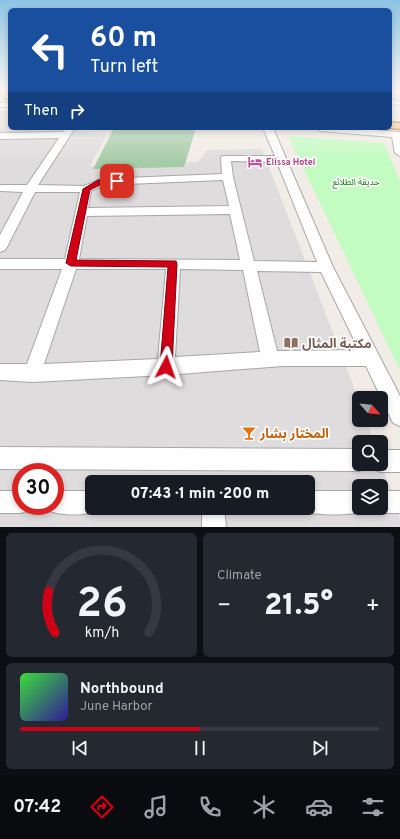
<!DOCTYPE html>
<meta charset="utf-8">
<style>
body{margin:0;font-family:Overpass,"Noto Sans Arabic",sans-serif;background:#242831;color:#f1f3f6;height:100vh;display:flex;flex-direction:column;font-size:15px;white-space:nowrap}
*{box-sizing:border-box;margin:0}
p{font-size:13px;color:#9ea1a6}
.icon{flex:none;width:22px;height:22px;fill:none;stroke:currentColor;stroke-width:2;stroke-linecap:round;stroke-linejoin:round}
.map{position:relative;height:527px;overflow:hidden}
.side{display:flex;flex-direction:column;gap:6px;padding:6px;background:#0d0f14;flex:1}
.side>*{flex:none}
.top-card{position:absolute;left:8px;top:8px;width:384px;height:122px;border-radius:6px;box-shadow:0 2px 6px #0003;background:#1a4fa0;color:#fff;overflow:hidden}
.needle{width:26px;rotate:117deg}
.controls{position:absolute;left:352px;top:391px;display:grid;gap:8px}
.controls a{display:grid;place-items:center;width:36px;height:36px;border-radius:6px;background:#171b24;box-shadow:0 2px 6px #0003;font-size:20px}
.speed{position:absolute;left:12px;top:463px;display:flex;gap:8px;font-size:20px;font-weight:700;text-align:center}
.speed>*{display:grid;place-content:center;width:52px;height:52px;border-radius:50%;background:#171b24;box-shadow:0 2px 6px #0003;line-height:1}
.speed .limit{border:6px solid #d22;background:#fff;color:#111}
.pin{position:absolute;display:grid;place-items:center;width:34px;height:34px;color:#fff;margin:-17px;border-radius:8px;box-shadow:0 2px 6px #0006}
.me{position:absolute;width:44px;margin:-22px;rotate:4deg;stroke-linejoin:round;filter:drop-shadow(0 0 3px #0008)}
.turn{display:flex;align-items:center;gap:14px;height:84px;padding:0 16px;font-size:18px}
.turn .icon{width:52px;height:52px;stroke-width:2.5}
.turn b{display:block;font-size:28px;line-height:34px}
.then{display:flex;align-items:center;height:38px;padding:0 16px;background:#0003;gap:8px;font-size:15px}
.big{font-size:30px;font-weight:800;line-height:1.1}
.side .widget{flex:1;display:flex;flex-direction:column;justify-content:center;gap:6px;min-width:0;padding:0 14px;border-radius:6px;background:#242831}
.side .dial{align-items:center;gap:0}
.dial svg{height:104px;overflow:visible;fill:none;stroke:#363941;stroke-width:7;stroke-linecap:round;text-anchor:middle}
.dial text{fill:#f1f3f6;stroke:none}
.song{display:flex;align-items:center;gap:12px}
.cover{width:48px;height:48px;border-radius:6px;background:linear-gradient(135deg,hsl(120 70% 55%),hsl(250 70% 35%))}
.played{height:4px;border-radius:2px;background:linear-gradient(90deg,#cf0016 50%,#363941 50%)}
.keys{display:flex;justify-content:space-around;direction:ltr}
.heat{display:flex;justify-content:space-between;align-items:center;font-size:22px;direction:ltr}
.side .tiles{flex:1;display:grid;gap:6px;grid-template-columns:1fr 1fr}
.widget:last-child{grid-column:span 2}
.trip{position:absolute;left:85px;top:475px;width:230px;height:40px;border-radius:6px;background:#171b24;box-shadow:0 2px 6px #0003;font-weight:800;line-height:40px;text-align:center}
.tab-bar{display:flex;height:64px;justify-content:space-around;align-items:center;background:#090b0e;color:#9ea1a6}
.tab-bar .icon{width:28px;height:28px}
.tab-bar .on{color:#cf0016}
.tab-bar b{font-size:18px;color:#f1f3f6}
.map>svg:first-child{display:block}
.residential{fill:#dedcdd;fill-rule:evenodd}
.cemetery{fill:#a5cba7}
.park{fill:#c2fcc1}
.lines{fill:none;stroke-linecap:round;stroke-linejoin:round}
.minor-casing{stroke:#a7a7a7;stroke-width:2}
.major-casing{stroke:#9b5700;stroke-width:2}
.minor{fill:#fff;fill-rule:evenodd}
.major{fill:#ffca9c;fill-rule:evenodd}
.route{fill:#cf0016;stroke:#87000e}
.labels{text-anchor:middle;stroke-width:3.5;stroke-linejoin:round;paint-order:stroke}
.far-hotel-label{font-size:9px;font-weight:bold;fill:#b23c85;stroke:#fff;text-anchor:start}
.far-park-label{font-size:9px;fill:#088605;stroke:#fff}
.near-education-label{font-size:13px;font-weight:bold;fill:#785e54;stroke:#fff;text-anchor:start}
.near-food-label{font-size:13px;font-weight:bold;fill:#c56008;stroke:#fff;text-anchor:start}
</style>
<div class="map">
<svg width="400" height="527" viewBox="0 0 400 527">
<rect width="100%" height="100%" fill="#f1ece5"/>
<!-- residential -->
<path class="residential" d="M0,110L10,111V128H57L107,135L90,166L198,162L207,150L262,149L359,400V420H366L374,442H359V464L381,463L400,519V527H0ZM21,472H55V506H21ZM92,482H308V508H92ZM359,486H381V508H359Z"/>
<!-- cemetery -->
<path class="cemetery" d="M114,128H196L184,167L93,169Z"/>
<!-- park -->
<path class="park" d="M288,136L384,143L400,182V370Z"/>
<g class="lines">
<defs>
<path id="minor" d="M390,100L400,101V105L390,104Z
M0,103H10V107H0Z
M65,128H75L38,185L84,186L101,179L222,174L221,158L222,156H275L263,128H273L333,267L400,396V426L393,423L366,366H282L166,375L32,382L0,380V364H27L62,269H0V259H65L80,192H35L7,247L5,250L0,252V235L23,192L0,191V185H27L59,138L0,139V133L63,132ZM231,161L277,162L317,262L254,261L233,177ZM223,180L229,206L88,208L91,191L103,185ZM230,214L240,260L79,259L87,216ZM76,269H166L158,359L44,364ZM180,269L243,270L260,352L175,357ZM257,271L321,272L359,350L277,351Z
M315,128H351L400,132V156L395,153L392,137L320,131Z
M0,447L359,449V464H368L367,468L359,471L0,469Z
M381,450H400V472H381L373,469L372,464H381Z
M0,491H21V506H31L29,510L21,513H0Z
M55,491H92V508H101L100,510C86,516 61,516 47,510L45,506H55Z
M308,491H359V508H368L367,510C353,516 314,516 300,510L299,508H308Z
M381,491H400V513H381L373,510L372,508H381Z
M202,508H224L226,527H202Z"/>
<path id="major" d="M4,90H10V101L0,96V94Z
M390,122L400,123V129L388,128H390Z"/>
</defs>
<!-- minor casing -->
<use href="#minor" class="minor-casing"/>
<!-- major casing -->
<use href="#major" class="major-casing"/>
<!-- minor -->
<use href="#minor" class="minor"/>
<!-- major -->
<use href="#major" class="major"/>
</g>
<!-- sky -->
<linearGradient id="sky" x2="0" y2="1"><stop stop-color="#8dc3e5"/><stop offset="0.55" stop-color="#f9f6f3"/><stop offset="1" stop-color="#f9f6f3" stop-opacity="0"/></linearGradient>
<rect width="400" height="163" fill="url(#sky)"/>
<!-- route -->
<path class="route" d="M117,179L120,181L119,183L102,184L90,190L76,260L176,261L177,264L172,367L170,371L166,372L162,371L160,367L168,267L71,266L66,263L83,189L98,180Z"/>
<!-- icons -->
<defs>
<symbol id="hotel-bare" viewBox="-9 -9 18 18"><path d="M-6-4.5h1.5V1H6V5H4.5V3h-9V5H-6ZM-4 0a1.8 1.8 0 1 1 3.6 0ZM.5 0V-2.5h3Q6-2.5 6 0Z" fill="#d1479c" stroke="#fff" stroke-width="2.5" paint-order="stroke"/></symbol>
<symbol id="library-bare" viewBox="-9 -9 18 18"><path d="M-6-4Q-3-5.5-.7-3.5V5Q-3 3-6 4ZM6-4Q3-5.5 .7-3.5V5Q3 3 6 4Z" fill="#8d6e63" stroke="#fff" stroke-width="2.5" paint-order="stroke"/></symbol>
<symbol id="bar-bare" viewBox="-9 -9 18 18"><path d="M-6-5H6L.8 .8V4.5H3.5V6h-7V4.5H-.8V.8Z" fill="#e8710a" stroke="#fff" stroke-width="2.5" paint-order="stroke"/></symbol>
</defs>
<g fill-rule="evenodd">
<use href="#hotel-bare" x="245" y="152" width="20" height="20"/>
<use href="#library-bare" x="281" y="333" width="20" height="20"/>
<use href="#bar-bare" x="239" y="423" width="20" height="20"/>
</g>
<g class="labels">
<!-- far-hotel labels -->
<g class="far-hotel-label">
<text x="266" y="165">Elissa Hotel</text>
</g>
<!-- far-park labels -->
<g class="far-park-label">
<text x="356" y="185">حديقة الطلائع</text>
</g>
<!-- near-education labels -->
<g class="near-education-label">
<text x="302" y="348">مكتبة المثال</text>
</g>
<!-- near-food labels -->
<g class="near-food-label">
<text x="260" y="438">المختار بشار</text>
</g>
</g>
</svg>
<div class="controls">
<a><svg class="needle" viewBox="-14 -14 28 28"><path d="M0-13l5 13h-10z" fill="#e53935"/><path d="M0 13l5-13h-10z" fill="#9ea1a6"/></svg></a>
<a><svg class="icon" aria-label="search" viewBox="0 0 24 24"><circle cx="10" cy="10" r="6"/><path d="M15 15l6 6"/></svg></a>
<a><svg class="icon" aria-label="layers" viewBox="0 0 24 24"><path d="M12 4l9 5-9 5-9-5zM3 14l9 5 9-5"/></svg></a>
</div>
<div class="speed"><div class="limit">30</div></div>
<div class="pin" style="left:117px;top:181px;background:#d93025"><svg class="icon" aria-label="arrive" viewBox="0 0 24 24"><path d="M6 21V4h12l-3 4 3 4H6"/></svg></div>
<svg class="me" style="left:166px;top:367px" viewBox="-20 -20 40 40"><path d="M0-17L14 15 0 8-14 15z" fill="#cf0016" stroke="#fff" stroke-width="4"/></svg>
<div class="trip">07:43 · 1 min · 200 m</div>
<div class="top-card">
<div class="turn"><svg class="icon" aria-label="left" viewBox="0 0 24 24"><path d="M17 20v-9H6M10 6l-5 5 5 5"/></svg><div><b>60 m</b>Turn left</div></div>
<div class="then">Then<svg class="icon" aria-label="right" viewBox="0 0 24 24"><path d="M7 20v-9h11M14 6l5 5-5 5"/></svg></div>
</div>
</div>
<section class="side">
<div class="tiles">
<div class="widget dial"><svg viewBox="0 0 100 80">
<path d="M14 69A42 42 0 1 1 86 69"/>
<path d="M14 69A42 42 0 0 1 9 37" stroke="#cf0016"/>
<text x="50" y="56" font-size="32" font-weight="700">26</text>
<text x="50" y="72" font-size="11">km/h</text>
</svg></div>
<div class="widget"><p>Climate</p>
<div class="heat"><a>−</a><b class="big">21.5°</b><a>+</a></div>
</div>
<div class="widget">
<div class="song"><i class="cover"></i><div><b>Northbound</b><p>June Harbor</p></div></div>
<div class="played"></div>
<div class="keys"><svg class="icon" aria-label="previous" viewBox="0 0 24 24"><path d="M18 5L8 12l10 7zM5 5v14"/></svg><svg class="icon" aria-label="pause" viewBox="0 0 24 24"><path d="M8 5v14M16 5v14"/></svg><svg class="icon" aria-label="next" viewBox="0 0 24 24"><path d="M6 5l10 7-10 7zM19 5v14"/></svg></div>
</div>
</div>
</section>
<nav class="tab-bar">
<b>07:42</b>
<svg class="icon on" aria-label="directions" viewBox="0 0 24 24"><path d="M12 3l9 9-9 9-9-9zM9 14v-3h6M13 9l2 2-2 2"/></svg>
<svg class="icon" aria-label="music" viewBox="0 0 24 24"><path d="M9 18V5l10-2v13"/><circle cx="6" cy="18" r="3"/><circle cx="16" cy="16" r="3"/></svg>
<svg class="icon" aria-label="phone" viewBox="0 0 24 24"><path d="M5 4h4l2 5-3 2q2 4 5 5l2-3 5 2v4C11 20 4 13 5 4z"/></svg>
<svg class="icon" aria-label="climate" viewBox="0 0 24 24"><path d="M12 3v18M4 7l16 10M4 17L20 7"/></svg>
<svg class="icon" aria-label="car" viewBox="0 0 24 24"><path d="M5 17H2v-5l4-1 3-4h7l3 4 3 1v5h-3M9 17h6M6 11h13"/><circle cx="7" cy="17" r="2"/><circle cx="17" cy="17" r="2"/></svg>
<svg class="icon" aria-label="filters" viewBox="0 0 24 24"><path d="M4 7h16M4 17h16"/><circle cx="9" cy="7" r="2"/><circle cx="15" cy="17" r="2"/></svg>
</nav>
